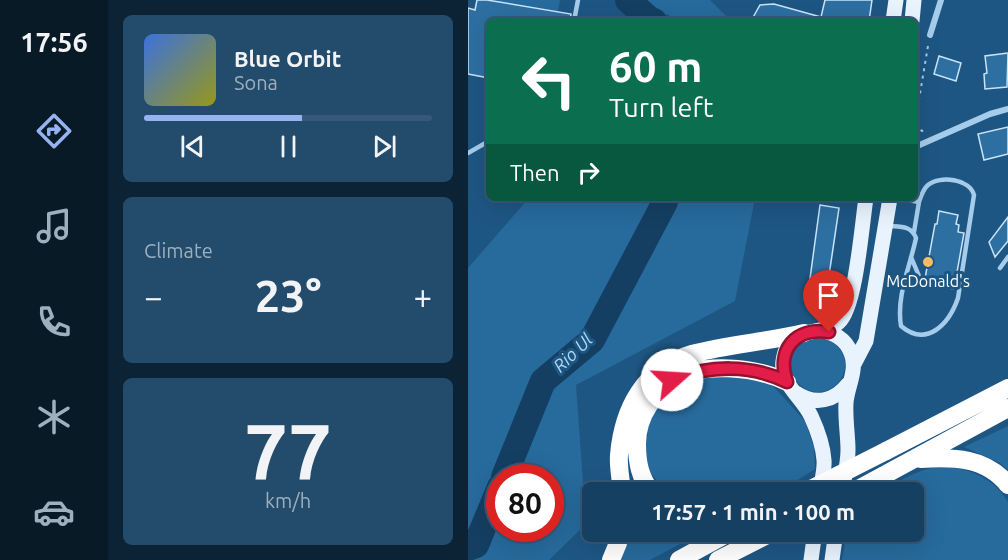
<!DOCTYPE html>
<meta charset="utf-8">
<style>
body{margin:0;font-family:Ubuntu,sans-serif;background:#234b6b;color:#f1f3f6;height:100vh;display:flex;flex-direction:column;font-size:22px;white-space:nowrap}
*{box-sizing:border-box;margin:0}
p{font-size:20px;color:#9eafbe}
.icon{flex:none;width:33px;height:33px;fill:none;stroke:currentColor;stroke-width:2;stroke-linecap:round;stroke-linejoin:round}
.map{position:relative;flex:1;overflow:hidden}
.side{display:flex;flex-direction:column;gap:15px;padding:15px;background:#0c2336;width:360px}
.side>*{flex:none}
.top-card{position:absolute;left:18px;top:18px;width:432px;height:183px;border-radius:9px;box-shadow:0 6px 24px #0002,0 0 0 2px #355977;background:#0b6e4f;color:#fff;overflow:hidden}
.speed{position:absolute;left:18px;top:464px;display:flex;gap:12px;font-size:30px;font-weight:700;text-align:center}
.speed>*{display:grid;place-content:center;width:78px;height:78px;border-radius:50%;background:#164062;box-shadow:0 6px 24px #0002,0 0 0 2px #355977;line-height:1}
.speed .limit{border:9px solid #d22;background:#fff;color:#111}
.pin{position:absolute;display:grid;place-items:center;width:51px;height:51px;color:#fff;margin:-62px -26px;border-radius:50% 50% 50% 0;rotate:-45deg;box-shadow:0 0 6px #0007}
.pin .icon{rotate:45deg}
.me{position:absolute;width:66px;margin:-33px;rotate:71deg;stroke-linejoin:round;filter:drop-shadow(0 0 4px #0008)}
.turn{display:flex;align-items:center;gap:21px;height:126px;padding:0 24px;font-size:27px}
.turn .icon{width:78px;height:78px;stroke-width:2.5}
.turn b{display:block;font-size:42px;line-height:51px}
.then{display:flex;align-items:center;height:57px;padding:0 24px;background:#0003;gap:12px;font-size:22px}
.big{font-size:45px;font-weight:700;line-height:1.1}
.side .tile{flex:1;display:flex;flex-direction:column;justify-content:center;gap:9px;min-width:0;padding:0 21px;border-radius:9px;background:#234b6b}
.side .dial{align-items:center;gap:0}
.dial b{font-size:78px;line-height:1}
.song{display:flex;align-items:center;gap:18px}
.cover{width:72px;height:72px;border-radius:9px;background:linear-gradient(135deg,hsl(220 70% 55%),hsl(60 70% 35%))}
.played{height:6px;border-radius:3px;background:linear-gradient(90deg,#95b2f1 55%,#355977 55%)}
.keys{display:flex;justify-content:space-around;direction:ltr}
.heat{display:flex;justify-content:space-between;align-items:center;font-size:33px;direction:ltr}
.trip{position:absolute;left:114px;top:482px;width:342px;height:60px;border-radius:9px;background:#164062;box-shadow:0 6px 24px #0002,0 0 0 2px #355977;font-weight:700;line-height:60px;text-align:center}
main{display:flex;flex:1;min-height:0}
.tabs{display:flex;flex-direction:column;width:108px;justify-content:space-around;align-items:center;background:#091a27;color:#9eafbe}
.tabs .icon{width:42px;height:42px}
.tabs .current{color:#95b2f1}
.tabs b{font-size:27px;color:#f1f3f6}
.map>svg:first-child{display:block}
.green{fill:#276a9c;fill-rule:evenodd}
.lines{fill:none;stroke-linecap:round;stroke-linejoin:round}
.river{stroke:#143f62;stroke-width:26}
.building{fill:#2d6fa1;stroke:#c9e3f7;stroke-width:1.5}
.path{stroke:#a5ccea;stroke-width:2;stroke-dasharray:3 4.5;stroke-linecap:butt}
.lane{stroke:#a5ccea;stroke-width:4.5}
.street{stroke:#a5ccea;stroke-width:6}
.primary{stroke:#e8f3fe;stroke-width:15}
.highway{stroke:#fff;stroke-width:18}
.highway-bridge{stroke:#fff;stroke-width:18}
.route-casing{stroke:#92132f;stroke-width:15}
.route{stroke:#e11d48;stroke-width:10}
.poi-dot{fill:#f9bc64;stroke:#1e5683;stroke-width:2}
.labels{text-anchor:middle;stroke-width:6;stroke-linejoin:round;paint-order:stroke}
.poi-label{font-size:16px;fill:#fff;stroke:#1e5683}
.water-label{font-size:18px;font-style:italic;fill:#b0d6f1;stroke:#1e5683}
</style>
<main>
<nav class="tabs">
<b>17:56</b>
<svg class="icon current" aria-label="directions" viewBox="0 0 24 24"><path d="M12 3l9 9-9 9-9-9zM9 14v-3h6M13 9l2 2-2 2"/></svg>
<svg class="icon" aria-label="music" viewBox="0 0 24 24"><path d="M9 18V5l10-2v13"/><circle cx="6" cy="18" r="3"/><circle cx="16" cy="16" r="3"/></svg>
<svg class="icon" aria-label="phone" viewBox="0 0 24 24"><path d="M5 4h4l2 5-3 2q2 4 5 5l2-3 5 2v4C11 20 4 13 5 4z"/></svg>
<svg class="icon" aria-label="climate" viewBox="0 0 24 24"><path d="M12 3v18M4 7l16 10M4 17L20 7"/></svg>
<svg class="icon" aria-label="car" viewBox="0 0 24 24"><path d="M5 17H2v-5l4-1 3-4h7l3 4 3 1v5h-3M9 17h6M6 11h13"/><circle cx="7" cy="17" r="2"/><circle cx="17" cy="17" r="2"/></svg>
</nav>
<section class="side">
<div class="tile">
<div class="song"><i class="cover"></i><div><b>Blue Orbit</b><p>Sona</p></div></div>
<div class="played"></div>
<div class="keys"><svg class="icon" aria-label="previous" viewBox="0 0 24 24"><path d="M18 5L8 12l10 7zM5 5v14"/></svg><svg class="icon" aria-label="pause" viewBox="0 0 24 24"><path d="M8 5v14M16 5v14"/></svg><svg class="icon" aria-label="next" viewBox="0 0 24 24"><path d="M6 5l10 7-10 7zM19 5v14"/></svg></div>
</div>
<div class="tile"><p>Climate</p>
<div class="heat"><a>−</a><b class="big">23°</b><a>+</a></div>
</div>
<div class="tile dial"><b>77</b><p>km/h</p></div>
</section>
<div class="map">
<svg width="540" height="560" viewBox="0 0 540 560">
<rect width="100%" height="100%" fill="#1e5683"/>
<!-- green -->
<path class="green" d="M19,0H92L90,12Z
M154,0H242L263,21H201L202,15L154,5Z
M61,198H287L267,301L108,385L118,524L81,560H0V268ZM32,477H82V528H32Z
M323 365a27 27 0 1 1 54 0a27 27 0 1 1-54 0Z
M245,375L286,377L305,386L337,421L346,447L347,469L311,492H199L180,470L176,456L181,424L187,410L208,386Z
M540,426V470L532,463L496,447Z
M473,466C501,469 524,476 540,502V560H374L379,531H446V492H412C432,480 451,469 473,466Z
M159,531H236L182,560H153Z"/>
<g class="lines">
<!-- river -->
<path class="river" d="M160,0L181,19L186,21
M36,477L75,381L124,340L197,202V198
M0,548L8,545L32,487"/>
</g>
<!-- building -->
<path class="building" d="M9,0H19L103,14L102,21H21V78L0,74V8L7,10Z
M357,0H404L401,21H283L292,5L306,4L353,17Z
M540,53L539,87L517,89L516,74L519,73L517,56Z
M471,56L493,63L488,81L466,74Z
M540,127V154L516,160L510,134Z
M352,205L371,208L359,289L341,286Z
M471,211L490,215L488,224L491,225L490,232L496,233L486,289L456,284L467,224H469Z
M540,217V241L527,257L521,242Z"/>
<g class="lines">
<!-- path -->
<path class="path" d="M447,123L460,46
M447,125L454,131L457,130"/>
<!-- lane -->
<path class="lane" d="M106,21L110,0
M0,153L21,141
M420,226C432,227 443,225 448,238C442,267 428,296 433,326C459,348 481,324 490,298L506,195C502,179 472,175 460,185C455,189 453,196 451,202L429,198
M446,232L451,202
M443,257L451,276
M532,268L540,257"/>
<!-- street -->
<path class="street" d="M462,35L473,0
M447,147L522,114L540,109"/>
<!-- primary -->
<path class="primary" d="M425,21L428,0
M444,21L446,0
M351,330C365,332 378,339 383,353C390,370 379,387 378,403C377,419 380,435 380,450C380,464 376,478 374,492
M386,364L398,341L422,198
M328,393C347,406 367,401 380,384
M352,492C353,482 357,470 356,460C355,446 349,429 343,416C334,397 312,384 315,361C320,323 355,337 371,322C388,307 394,223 398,198
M343,560L347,531
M364,560L368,531"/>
<!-- highway -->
<path class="highway" d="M418,451L540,388
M453,459C485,457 518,457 540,485
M154,492C153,480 150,467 151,455C155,409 176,368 224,354C261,344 299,342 336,333
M183,492C172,477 169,463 169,444C169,430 173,417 181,405C187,396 194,388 203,381C232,361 288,367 319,382
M385,492L540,408
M143,560L150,543L151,531
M211,560L264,531
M250,560L307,531"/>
<!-- highway-bridge -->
<path class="highway-bridge" d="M337,492L418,451"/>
</g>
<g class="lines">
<defs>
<path id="route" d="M204,380C241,365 282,364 319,382C308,350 327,327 361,332"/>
</defs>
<!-- route casing -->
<use href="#route" class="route-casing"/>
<!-- route -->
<use href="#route" class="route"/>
</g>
<!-- markers -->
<circle class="poi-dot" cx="460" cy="262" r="6"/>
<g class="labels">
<!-- poi labels -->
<g class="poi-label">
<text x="460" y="287">McDonald's</text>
</g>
<!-- water labels -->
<g class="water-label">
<text transform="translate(105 353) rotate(-44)" y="6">Rio Ul</text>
</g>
</g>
</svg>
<div class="speed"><div class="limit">80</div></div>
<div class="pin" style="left:361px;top:332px;background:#d93025"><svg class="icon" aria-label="arrive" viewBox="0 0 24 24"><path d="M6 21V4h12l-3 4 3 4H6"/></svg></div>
<svg class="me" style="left:204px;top:380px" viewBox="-20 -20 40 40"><circle r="19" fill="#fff"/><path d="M0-13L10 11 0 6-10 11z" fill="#e11d48"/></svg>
<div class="trip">17:57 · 1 min · 100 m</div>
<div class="top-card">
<div class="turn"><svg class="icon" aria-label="left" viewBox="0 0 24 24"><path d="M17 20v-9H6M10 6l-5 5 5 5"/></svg><div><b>60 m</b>Turn left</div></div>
<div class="then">Then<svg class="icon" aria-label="right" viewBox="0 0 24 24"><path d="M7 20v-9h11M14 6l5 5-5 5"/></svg></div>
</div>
</div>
</main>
